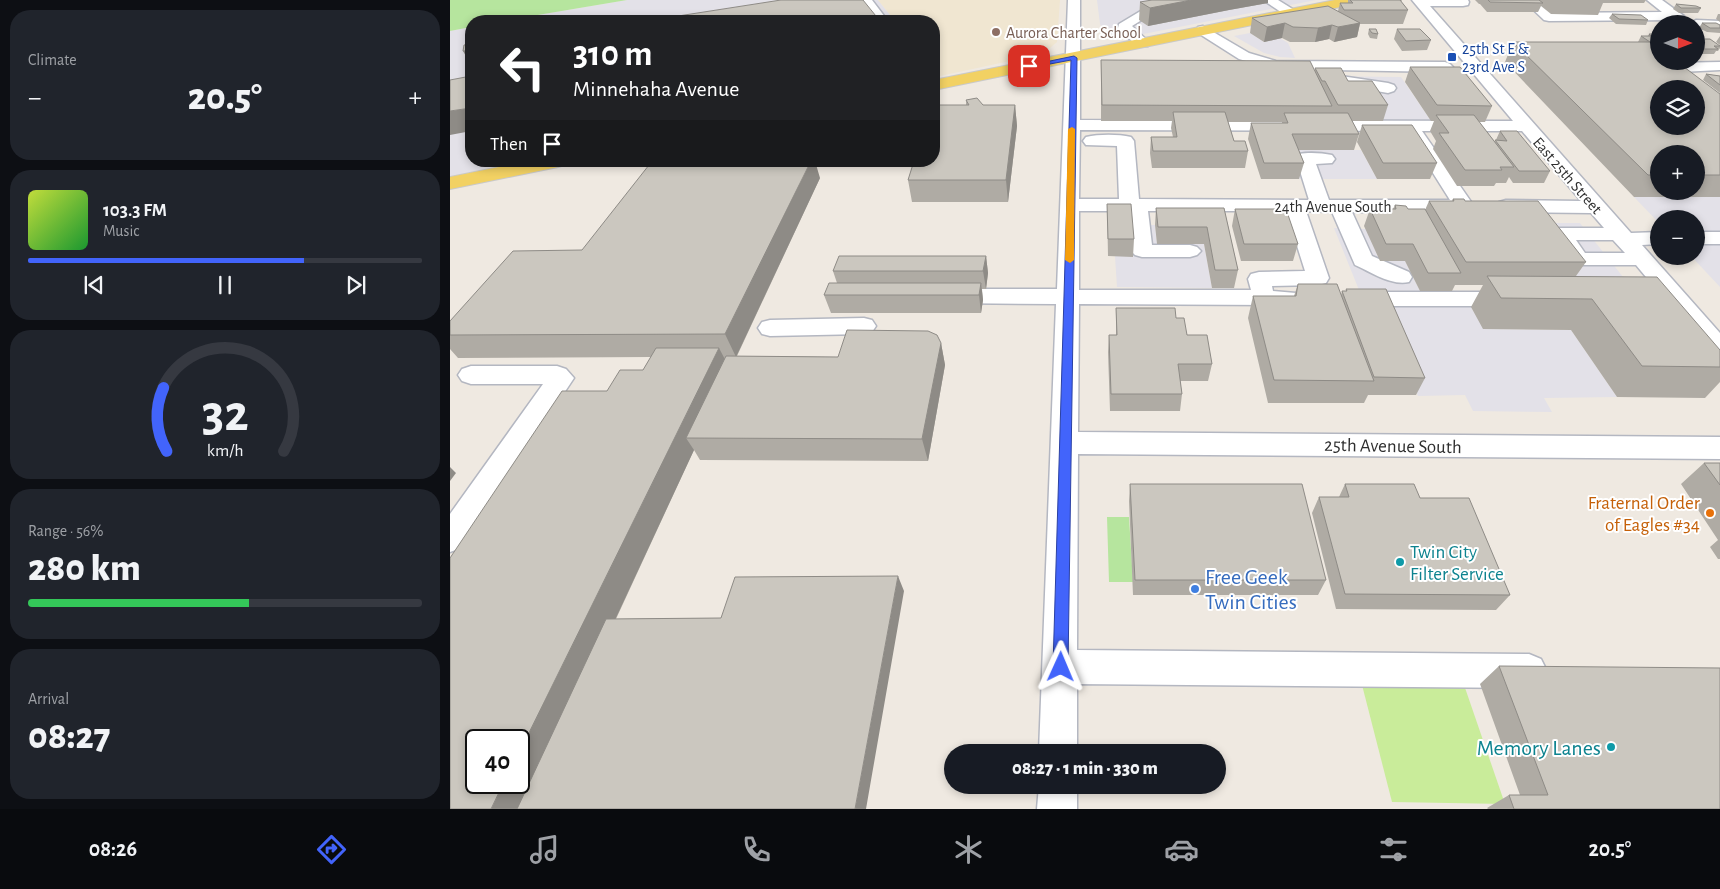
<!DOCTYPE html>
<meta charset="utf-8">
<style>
body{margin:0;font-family:"Alegreya Sans",sans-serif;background:#20242c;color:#f1f3f6;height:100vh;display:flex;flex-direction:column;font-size:19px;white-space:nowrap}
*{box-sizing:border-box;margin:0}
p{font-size:16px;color:#9ea1a6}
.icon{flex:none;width:28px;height:28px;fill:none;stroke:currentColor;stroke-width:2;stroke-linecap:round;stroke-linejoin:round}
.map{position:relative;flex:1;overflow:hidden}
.panel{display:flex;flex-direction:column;gap:10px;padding:10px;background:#0d0f14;width:450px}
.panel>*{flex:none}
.banner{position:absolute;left:15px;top:15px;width:475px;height:152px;border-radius:20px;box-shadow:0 2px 8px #0003;background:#202124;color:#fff;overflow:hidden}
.needle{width:32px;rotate:90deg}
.controls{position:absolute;left:1200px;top:15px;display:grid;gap:10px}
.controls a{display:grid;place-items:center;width:55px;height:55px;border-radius:50%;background:#171b24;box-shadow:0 2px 8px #0003;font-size:25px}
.speed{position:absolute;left:15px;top:729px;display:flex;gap:10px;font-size:25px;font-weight:700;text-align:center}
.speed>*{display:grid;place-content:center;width:65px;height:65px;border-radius:50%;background:#171b24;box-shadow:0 2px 8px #0003;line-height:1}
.speed .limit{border:2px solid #111;border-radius:8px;background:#fff;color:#111}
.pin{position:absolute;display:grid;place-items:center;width:42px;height:42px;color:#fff;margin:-21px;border-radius:10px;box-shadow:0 2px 8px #0006}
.me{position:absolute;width:55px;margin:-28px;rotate:1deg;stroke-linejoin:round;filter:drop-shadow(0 0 4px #0008)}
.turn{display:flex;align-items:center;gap:18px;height:105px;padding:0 25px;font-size:22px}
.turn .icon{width:65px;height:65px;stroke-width:2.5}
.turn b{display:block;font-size:35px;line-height:42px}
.then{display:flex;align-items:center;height:48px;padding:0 25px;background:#0003;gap:10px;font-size:19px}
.big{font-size:38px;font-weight:800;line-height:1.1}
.panel .card{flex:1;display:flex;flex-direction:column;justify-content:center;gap:8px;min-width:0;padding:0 18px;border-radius:20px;background:#20242c}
.panel .dial{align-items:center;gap:0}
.dial svg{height:130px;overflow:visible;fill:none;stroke:#363941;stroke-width:7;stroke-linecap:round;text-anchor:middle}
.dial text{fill:#f1f3f6;stroke:none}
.song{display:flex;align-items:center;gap:15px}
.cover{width:60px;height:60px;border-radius:8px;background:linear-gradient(135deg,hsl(70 70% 55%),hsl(130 70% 35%))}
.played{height:5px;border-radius:2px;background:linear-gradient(90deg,#4264fb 70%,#363941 70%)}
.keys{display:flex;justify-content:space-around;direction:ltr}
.heat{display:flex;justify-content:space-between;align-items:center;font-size:28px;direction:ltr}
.charge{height:8px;border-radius:4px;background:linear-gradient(90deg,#34c759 56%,#363941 0)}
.trip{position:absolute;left:494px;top:744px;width:282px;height:50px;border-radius:25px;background:#171b24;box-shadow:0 2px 8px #0003;font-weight:800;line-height:50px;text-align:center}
.menu{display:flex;height:80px;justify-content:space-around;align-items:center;background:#090b0e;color:#9ea1a6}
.menu .icon{width:35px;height:35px}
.menu .current{color:#4264fb}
.menu b{font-size:22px;color:#f1f3f6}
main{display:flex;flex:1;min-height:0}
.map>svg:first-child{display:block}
.industrial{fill:#e3e1e8}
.education{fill:#f0e6d1}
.green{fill:#b6e59e}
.pitch{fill:#c9ec9a}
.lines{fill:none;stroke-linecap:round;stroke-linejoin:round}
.minor-casing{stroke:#b4b7c1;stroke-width:3}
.major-casing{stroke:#c9c9c9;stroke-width:2}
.minor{fill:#fff;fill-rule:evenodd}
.major{fill:#f2d163;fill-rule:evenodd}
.wall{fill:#afaba4;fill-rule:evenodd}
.shaded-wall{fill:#8e8b86}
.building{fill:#cbc7bf;stroke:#8e8b86;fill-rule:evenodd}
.route{fill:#4264fb;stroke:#2b41a3}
.slow{fill:#f59e0b}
.education-dot{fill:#8d6e63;stroke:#fff;stroke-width:2}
.transit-dot{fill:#1a4fb4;stroke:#fff;stroke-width:2}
.food-dot{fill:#e8710a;stroke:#fff;stroke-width:2}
.culture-dot{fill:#0f9aa8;stroke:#fff;stroke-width:2}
.shop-dot{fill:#3f7fe0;stroke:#fff;stroke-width:2}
.labels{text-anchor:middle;stroke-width:4;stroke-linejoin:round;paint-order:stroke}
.far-education-label{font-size:16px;fill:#785e54;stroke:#fff;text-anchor:start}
.far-transit-label{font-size:16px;fill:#164399;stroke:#fff;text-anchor:start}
.far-street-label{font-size:16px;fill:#2e2e2e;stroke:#fff}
.street-label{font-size:19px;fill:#2e2e2e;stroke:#fff}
.food-label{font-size:19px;fill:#c56008;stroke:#fff;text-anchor:end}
.culture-label{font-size:19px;fill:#0d838f;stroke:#fff;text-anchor:start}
.near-shop-label{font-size:22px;fill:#366cbe;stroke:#fff;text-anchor:start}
.near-culture-label{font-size:22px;fill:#0d838f;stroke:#fff;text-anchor:end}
</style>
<main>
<section class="panel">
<div class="card"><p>Climate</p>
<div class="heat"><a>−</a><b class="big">20.5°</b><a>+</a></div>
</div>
<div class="card">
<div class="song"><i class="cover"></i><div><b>103.3 FM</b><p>Music</p></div></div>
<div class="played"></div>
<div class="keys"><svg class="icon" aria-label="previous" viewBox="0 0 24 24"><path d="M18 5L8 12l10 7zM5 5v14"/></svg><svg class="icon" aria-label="pause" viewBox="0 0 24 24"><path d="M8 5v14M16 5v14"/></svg><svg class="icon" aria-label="next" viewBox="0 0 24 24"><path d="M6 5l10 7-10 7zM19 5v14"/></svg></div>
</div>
<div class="card dial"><svg viewBox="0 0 100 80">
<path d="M14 69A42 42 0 1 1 86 69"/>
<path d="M14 69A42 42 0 0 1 12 30" stroke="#4264fb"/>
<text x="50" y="56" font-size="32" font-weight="700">32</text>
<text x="50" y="72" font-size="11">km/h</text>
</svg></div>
<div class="card"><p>Range · 56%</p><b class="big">280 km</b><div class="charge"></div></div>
<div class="card"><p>Arrival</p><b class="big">08:27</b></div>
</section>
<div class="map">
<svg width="1270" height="809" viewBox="0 0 1270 809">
<rect width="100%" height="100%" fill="#efe9e1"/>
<!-- industrial -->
<path class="industrial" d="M177,0H428L445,21H52Z
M647,0H866L678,37L663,35L653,30L650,24Z
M21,27V161H72L0,176V31Z
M800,33L814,42L830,38L838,43L845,58L830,57L814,53L784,36Z
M859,76L951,77L981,121H933Z
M838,150H911L927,179H849Z
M1184,197H1270V287L1241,256H1246V219H1209V223Z
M1092,223H1130L1185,292H1142L1131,276H1115Z
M681,225H705L707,244H754L762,288L667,287L665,256Z
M884,228L916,229L930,261H955L970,291L909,290Z
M930,306L1021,307L1034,329L1121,330L1167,397L1094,398L1102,412L1023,411L1015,395L968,396Z"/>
<!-- education -->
<path class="education" d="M428,0H610L607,42L593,54L490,76L484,69V21H445Z"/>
<!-- green -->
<path class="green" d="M0,0H177L52,21H21V27L0,31Z
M657,517H679L683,582H659Z"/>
<!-- pitch -->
<path class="pitch" d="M911,681L1013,682L1055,804L942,802Z"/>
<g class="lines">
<defs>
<path id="minor" d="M409,0H422L438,21H424Z
M618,0H630V120L1063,121L962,0H1018L1019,2L1018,5L1013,6H980L1181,233L1209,232V244L1192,245L1270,333V357L1261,355L1186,265H1129L1121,264L1100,234L1103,230L1110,228H1154L1141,213L1056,212L1049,210L1046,206L1049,202L1056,200L1131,201L1072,131H972L1024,206L1021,210L1014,212H902L922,256L959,272L962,277L959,282C941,286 921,272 905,265L882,212L856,211L879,278L876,283L868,285L822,286L823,291L846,293L849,298L846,303L838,305L629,304L628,432L1270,437V459L628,454L627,650L1079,654L1091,659L1097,671L1091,683L1079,688L627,684V752H589L606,304L497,303L489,301L486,296L489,291L497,289H607ZM630,130L964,131L959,135L1000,200H879L866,164L882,163L885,159L882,155C872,153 859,152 849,154L846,158L859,200L689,199L684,141L681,137C668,134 649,134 636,137L633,141L636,145L667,146L669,199H629ZM629,211H679L681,251L685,255L692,257H740L747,255L751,251L747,247L740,245H702L698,211H836L855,271L809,272L801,274L798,279L801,290H629ZM1126,240H1163L1175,253H1135Z
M709,0H724L682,26L700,43L698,46H688L670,31L668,28L669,24Z
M813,0H828L849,13L842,17L837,16Z
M1073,0H1087L1102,13L1212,12L1197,0H1212L1234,16L1227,20L1099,21L1094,20Z
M1246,20L1270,21V29L1246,28V24H1239Z
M753,26L799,53L826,61L995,62L1000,64L1003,67L1000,70L995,72L825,69L789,59L748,33L746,30L748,27Z
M1270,62V70L1231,72L1251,89L1246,93V89H1233L1218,76L1213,68L1216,65L1221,63Z
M891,76L938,83L944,85L946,88L944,91L938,93L886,84L883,81L886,78Z
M1246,232H1270V244H1246Z
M904,292H1060L1068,294L1071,299L1068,304L1060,306H904L896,304L893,299L896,294Z
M414,318L422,320L426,326L422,332L414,334L320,336L312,334L308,328L312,322L320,320Z
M21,366H107L116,369L124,378L11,548L0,552V514L93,384H21L12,381L8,375L12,369Z
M589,785H627V809H587Z"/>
<path id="major" d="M885,0H912L905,4L484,90V80Z
M78,161H117L115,165L108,167L0,189V177Z"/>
</defs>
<!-- minor casing -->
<use href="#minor" class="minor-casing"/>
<!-- major casing -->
<use href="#major" class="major-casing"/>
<!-- minor -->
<use href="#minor" class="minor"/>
<!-- major -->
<use href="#major" class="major"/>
</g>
<!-- wall -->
<path class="wall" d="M898,0H952L951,2L958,10L953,24H910L907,37L884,42L879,39L865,42H840L832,38L814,42L800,33L802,18L888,11L890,3H898Z
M1025,0H1196L1194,3H1153L1148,15L1101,14L1091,6L1088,12H1037L1030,4H1029Z
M690,2L818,3L779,10L698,26L689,20Z
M1226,4L1251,8L1248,13H1229L1223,9Z
M1162,14L1198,20L1196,25L1166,24L1159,18Z
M1268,14H1270V22L1266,19Z
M1252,23L1270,25V33L1257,32L1249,28Z
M919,29L928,34L927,39L920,38L918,34Z
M947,29L981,40L977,50L952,51L944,39Z
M1199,34H1209V61L1270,94V197H1184L1055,62L1063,42H1188L1191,36H1198ZM1209,154H1246V191H1209Z
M1270,36V45L1266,42Z
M1252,39L1270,46V48L1268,51H1266L1264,54H1251L1246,50V41H1250Z
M651,60L865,70V68L898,81L938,105L933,121H902L909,134L904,150H849L854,163L849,179H811L798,139L801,123H832V122H778L784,141L798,151L795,168H702L700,153L701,137H723L721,128L722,121H651Z
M960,67L1042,106L1035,122H1029L1045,142L1050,131L1100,171L1094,183H1063L1059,177L1056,183H1046L1044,186H1007L983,149L986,141L980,131L984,121H981L955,82Z
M1256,74L1270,76V93L1253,80Z
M516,100L533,105H565L567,126L558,202H462L458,180L516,105Z
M912,125L987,163L980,179H927L907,142Z
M370,178L287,356L388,357L491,343L495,365L478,461L250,460L244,450L166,619L271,618L454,591L0,809L157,391L193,370L201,357L8,358L0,349V321L132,250Z
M1003,199L1015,201L1136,262L1126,276L1270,367V382L1255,398L1167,397L1121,330L1033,329L1021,307L1033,285H1005L1002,291H970L955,261H930L914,226L920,209H943L945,205L958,209L975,210L979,201H1002Z
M657,204L684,239L683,257L658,256Z
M706,208H774L788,270L784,288H762L754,244H707L705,225Z
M785,209L848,244L843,261H791L782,226Z
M536,256L538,273L536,289H532L533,300L531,313H381L374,295L387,283L383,271Z
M848,284L891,295L892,291H896V289L975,378L966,395H918L914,403H818L798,318L803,296H844Z
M666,308L726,318L737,335L762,364L758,381H730L732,394L730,411H660L658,352L659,335H666Z
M1254,463H1270V559H1268L1260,547L1268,540L1231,484Z
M680,484L876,580L868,595H683L679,501Z
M895,484L970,498L1060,595L1046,610L886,609L862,513L869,497H889Z
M1049,666L1270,809H1038L1037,808L1059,795H1070L1030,684Z"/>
<!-- shaded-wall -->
<path class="shaded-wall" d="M741,0H818V3L779,10L698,26L700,8Z
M835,23L832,38L814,42L817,27Z
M910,23L907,37L884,42L888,27Z
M882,25L879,39L865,42L868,28Z
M21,50V65L13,51Z
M565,105L567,126L558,202L556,180Z
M21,108V131L0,135V111Z
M361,161H365L370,178L286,357L275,334Z
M536,256L538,273L536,289L533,271Z
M531,283L533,300L531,313L529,295Z
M491,343L495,365L478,461L472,439Z
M269,348L281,371L236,438L244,450L77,809H41L54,782H69V753Z
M0,467L6,473L0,481Z
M448,576L454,591L416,809H405Z"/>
<!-- building -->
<path class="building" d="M331,0H413L430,21H196Z
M702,0H741L700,8L690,2Z
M900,0H950L958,10H894L890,3H903Z
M1038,0H1089L1093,3L1040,2Z
M1226,4L1246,6L1251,8H1231Z
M878,6L910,23L888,27L882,25L868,28L843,27L835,23L817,27L802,18Z
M1162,14L1191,15L1198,20L1169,19Z
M119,17V21H88Z
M1252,23H1266L1270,25V28H1260Z
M919,29H926L928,34L922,33Z
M947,29H970L981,40L956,41Z
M1199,34H1209V44H1203L1191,36H1201Z
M1252,39H1260L1270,46H1264L1268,49H1254L1246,43V41H1255Z
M1063,42H1200L1209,49V61H1226L1270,94V175H1246V154H1209V175H1198ZM1209,89H1246V126H1209Z
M21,44V50L13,51L14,45Z
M651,60L860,61L882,106L652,105Z
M960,67H1010L1042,106L987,105Z
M865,68H891L898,81H922L938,105H888L875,81H872Z
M1256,74L1270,76V85Z
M21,76V108L0,111V80Z
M527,98L533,105H565L556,180H458L464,161H484V105H519L516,100Z
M723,112H775L784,141H795L798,151H703L701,137H727Z
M834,113H898L909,134H842L854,163H814L801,123H838Z
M986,115H1024L1064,167H1050L1052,170H1015L989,133H999Z
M912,125H962L987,163H933Z
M1050,131H1067L1100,171H1069L1045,140L1057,141Z
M214,161H361L275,334L0,335V321L63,251L132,250L199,165Z
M1003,199H1014L1015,201H1088L1136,262H1016L979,201H1004Z
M657,204H681L684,239H658Z
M945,205L956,206L958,209H975L1011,273H978L963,244H936L920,209H946Z
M706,208H774L788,270H765L757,227H708Z
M785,209H836L848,244H794Z
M389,256H536L533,271H383Z
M1037,276L1207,277L1270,350V367L1192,366L1142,299L1051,298Z
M379,283H531L529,295H374Z
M848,284H887L924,381L824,380L803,296H846Z
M896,289H936L975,378L924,377L892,291H897Z
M666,308H725L726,318H734L737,335H757L762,364H728L732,394H661L659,335H667Z
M397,330L478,331L487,335L491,343L472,439L236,438L276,356L388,357Z
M206,348H269L69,753V740H26V782H54L41,809H0V558L112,391H157L170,370H193Z
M1254,463H1270V485Z
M680,484H852L876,580H685Z
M895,484H964L970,498H1019L1060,595L895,594L869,497H899Z
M448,576L405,809H67L156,619L271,618L285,577Z
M1049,666L1270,668V809H1064L1059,795H1098Z"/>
<!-- route -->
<path class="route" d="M624,56L627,58L618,667L616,673L611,675L606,673L603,667L621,60L579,68L576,66Z"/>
<!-- slow -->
<path class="slow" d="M622,127L625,129L624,260L620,263L615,260L618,129Z"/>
<!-- markers -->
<circle class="education-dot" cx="546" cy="32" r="5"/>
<rect class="transit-dot" x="997" y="52" width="10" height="10" rx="2.5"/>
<circle class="food-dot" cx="1260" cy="513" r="5"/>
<g class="culture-dot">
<circle cx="950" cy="562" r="5"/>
<circle cx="1161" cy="747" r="5"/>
</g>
<circle class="shop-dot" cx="745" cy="589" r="5"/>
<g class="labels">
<!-- far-education labels -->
<g class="far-education-label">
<text x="556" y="38">Aurora Charter School</text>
</g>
<!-- far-transit labels -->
<g class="far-transit-label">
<text x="1012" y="54">25th St E &amp;<tspan x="1012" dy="18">23rd Ave S</tspan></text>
</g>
<!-- far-street labels -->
<g class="far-street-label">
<text transform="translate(1118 175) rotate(49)" y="6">East 25th Street</text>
<text x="883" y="212">24th Avenue South</text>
</g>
<!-- street labels -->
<g class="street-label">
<text transform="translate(943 445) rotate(1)" y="7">25th Avenue South</text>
</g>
<!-- food labels -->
<g class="food-label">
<text x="1250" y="509">Fraternal Order<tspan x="1250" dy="22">of Eagles #34</tspan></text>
</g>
<!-- culture labels -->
<g class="culture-label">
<text x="960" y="558">Twin City<tspan x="960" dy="22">Filter Service</tspan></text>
</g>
<!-- near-shop labels -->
<g class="near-shop-label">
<text x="755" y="584">Free Geek<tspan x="755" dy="25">Twin Cities</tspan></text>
</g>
<!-- near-culture labels -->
<g class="near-culture-label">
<text x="1151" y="755">Memory Lanes</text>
</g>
</g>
</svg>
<div class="controls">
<a><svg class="needle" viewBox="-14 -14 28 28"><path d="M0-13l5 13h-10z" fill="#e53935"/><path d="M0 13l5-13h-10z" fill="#9ea1a6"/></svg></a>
<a><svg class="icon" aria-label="layers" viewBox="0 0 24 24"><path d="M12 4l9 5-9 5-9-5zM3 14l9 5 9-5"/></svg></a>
<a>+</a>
<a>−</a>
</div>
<div class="speed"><div class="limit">40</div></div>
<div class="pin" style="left:579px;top:66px;background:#d93025"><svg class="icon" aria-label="arrive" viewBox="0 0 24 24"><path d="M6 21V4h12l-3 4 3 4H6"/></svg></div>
<svg class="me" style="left:611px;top:667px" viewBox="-20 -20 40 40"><path d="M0-17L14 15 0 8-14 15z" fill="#4264fb" stroke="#fff" stroke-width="4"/></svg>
<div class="trip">08:27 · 1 min · 330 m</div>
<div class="banner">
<div class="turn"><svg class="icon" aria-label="left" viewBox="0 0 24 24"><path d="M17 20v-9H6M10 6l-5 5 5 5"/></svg><div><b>310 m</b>Minnehaha Avenue</div></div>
<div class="then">Then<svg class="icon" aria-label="arrive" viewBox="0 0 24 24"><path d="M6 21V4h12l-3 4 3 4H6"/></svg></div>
</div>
</div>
</main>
<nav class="menu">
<b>08:26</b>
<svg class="icon current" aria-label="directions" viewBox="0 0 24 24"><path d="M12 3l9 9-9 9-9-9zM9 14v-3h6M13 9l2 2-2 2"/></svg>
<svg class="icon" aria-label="music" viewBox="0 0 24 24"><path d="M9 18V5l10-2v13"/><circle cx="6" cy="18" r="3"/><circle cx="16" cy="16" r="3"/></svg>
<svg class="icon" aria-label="phone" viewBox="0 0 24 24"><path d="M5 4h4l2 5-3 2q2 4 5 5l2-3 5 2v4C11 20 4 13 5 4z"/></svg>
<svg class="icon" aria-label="climate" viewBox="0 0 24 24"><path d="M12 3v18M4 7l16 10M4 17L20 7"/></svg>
<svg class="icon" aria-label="car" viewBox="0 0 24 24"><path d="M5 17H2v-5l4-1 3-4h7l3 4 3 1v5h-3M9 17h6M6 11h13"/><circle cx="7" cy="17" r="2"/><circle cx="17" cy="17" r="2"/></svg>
<svg class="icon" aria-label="filters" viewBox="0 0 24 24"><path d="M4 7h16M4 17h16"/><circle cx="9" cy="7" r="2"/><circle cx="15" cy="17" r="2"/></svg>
<b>20.5°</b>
</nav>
